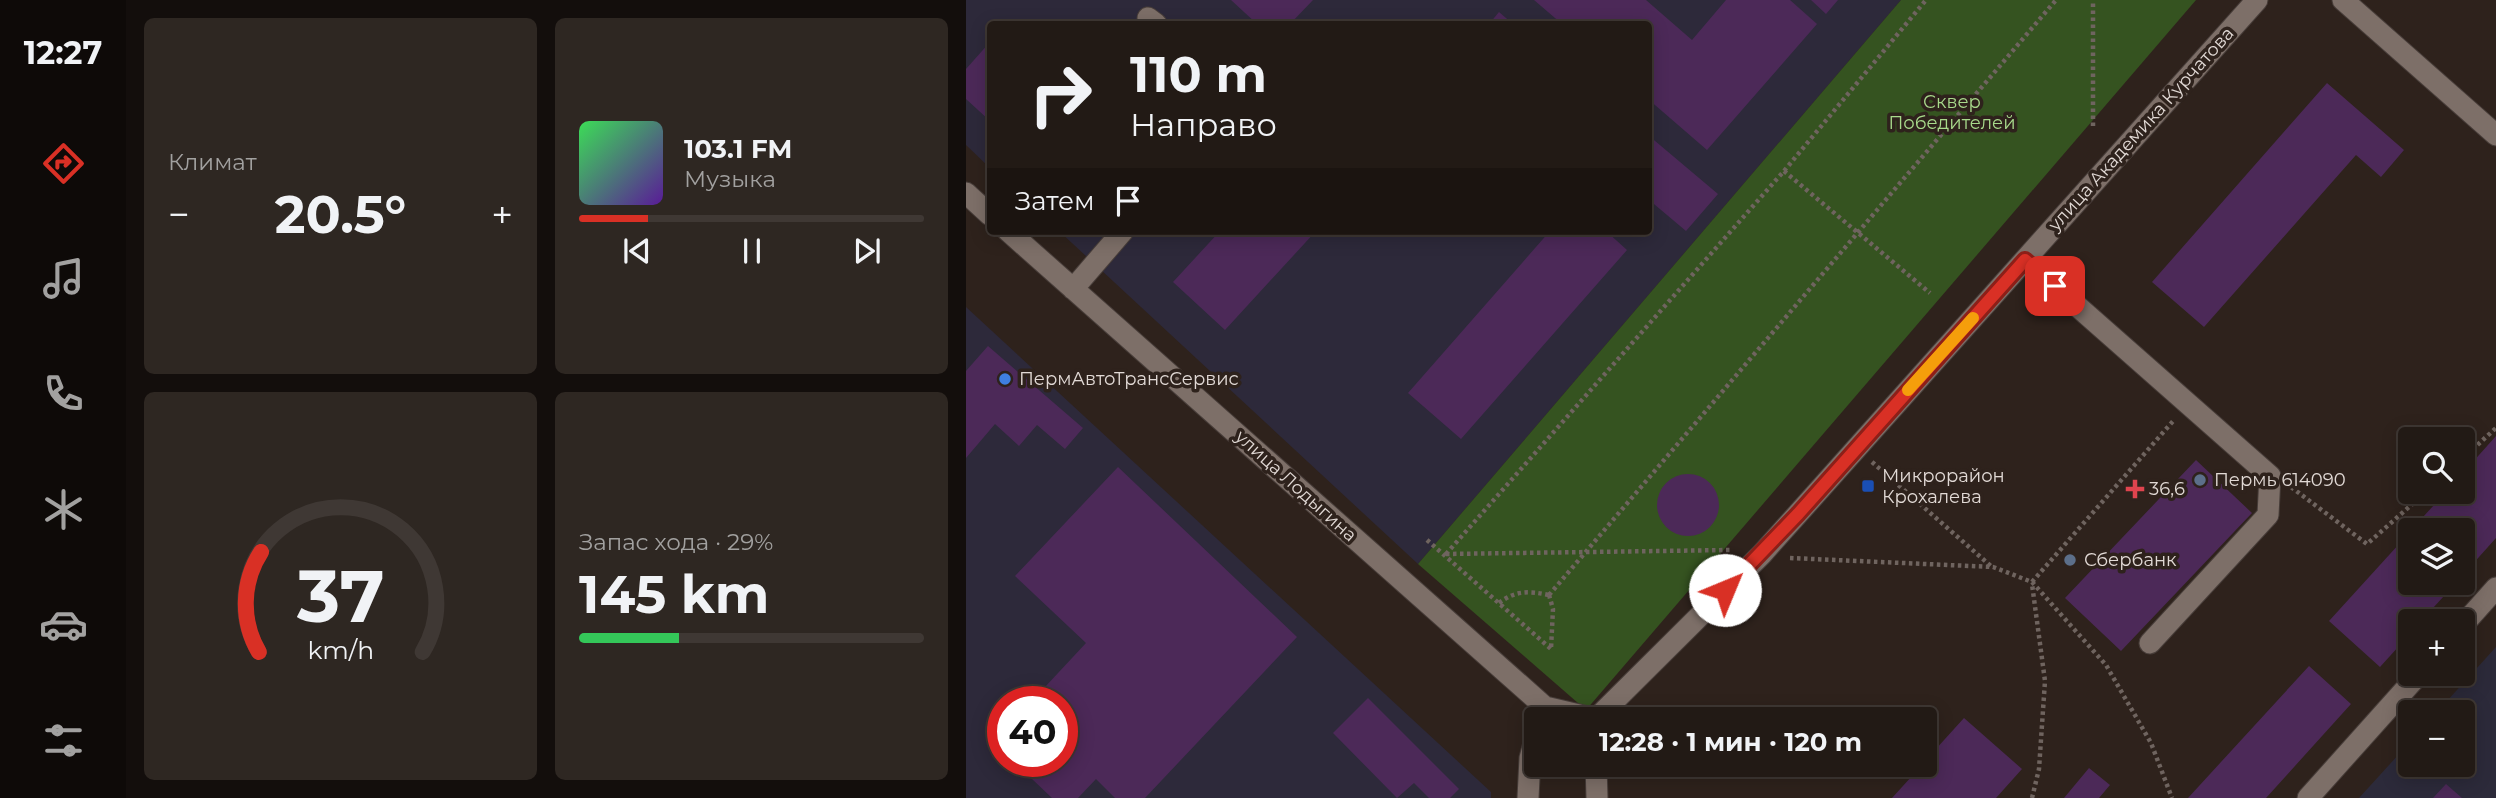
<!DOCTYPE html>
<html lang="ru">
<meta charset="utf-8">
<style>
body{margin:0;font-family:Montserrat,sans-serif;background:#2e2722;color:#f1f3f6;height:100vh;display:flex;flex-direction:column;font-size:26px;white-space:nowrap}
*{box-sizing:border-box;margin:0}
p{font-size:23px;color:#a2a1a0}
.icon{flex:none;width:38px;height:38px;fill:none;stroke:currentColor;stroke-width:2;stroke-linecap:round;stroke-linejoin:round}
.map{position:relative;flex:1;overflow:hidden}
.side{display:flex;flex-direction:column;gap:18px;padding:18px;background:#130e0c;width:840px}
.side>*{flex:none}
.guide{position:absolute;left:21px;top:21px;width:665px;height:214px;border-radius:7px;box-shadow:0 4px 18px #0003,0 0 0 2px #3f3834;background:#221a15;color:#f1f3f6;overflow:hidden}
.tools{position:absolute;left:1432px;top:427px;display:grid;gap:14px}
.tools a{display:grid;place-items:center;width:77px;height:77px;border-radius:7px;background:#221a15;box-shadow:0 4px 18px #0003,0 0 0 2px #3f3834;font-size:35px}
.speed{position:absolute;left:21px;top:686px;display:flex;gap:14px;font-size:35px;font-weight:700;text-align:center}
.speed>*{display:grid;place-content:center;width:91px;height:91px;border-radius:50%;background:#221a15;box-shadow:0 4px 18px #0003,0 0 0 2px #3f3834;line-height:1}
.speed .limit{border:10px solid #d22;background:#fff;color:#111}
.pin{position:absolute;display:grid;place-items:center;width:60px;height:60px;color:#fff;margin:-30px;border-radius:14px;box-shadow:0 4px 10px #0006}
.me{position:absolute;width:77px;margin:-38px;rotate:45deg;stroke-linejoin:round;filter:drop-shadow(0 0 5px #0008)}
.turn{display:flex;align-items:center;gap:24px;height:147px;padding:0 28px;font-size:32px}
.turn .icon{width:91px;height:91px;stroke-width:2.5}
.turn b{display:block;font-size:49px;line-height:60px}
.then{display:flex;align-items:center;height:66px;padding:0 28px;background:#0003;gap:14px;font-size:26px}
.big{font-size:52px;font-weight:700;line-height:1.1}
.side .tile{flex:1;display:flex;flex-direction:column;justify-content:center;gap:10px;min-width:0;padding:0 24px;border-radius:10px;background:#2e2722}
.side .dial{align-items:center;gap:0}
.dial svg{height:182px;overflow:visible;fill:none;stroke:#3f3834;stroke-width:7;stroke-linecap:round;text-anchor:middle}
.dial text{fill:#f1f3f6;stroke:none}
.song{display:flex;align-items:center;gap:21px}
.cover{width:84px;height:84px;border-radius:10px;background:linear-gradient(135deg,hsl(130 70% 55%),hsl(270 70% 35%))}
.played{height:7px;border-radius:4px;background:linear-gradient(90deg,#d93025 20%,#3f3834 20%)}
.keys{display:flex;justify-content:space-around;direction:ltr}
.heat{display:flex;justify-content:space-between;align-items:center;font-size:38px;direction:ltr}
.charge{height:10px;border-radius:5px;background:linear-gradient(90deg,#34c759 29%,#3f3834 0)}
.side .tiles{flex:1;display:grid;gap:18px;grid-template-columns:repeat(2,1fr)}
.trip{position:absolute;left:558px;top:707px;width:413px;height:70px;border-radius:7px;background:#221a15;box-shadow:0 4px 18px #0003,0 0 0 2px #3f3834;font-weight:700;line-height:70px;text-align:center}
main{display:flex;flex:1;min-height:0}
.tab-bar{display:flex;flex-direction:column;width:126px;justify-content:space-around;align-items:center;background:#0e0a08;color:#a2a1a0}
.tab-bar .icon{width:49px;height:49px}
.tab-bar .selected{color:#d93025}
.tab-bar b{font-size:32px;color:#f1f3f6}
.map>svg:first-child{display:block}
.industrial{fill:#2d293a;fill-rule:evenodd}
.education{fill:#2c2a3a}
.green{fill:#355320}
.building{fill:#4c2958}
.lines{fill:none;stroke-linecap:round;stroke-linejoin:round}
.minor-casing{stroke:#473d39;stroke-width:23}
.path{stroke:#6f645f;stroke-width:4.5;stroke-dasharray:3.5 3.5;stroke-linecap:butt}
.minor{stroke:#7d6f68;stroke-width:21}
.route-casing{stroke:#8d1f18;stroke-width:18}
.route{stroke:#d93025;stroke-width:12}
.slow{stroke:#f59e0b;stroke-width:12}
.shop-dot{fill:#3f7fe0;stroke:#2e221c;stroke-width:2.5}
.service-dot{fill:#5c6f8a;stroke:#2e221c;stroke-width:2.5}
.transit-dot{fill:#1a4fb4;stroke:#2e221c;stroke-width:2.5}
.health-dot{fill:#e0444e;stroke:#2e221c;stroke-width:2.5}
.labels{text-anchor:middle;stroke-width:7;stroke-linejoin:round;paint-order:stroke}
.park-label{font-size:18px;fill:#a8da8b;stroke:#2e221c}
.street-label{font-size:18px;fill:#e2dad6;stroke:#2e221c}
.poi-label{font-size:18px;fill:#e2dad6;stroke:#2e221c;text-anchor:start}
</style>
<main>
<nav class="tab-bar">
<b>12:27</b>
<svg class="icon selected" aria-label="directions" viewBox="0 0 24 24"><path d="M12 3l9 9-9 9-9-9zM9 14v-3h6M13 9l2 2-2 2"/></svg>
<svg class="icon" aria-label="music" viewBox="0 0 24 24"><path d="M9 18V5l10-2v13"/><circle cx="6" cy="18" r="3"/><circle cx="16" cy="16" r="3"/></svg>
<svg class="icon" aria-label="phone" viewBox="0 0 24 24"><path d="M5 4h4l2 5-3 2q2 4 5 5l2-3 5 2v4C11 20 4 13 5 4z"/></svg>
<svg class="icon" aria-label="climate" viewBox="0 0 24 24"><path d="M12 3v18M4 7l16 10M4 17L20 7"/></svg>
<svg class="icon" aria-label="car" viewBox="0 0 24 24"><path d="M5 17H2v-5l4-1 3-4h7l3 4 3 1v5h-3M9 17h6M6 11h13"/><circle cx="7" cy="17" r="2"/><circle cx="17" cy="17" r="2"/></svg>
<svg class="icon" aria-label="filters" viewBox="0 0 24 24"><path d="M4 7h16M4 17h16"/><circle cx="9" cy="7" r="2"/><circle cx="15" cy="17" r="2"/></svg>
</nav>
<section class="side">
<div class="tiles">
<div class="tile"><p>Климат</p>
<div class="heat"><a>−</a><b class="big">20.5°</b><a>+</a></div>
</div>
<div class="tile">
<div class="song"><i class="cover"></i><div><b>103.1 FM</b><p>Музыка</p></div></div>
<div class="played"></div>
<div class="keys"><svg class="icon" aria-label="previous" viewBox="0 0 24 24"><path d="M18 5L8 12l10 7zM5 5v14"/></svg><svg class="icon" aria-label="pause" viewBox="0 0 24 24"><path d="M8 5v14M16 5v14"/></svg><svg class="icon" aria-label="next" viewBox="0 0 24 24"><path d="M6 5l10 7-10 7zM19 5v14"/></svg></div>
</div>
<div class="tile dial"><svg viewBox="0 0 100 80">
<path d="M14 69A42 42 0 1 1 86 69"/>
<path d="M14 69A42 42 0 0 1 15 25" stroke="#d93025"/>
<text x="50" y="56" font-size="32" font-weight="700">37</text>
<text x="50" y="72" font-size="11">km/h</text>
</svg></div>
<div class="tile"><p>Запас хода · 29%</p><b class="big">145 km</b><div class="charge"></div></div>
</div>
</section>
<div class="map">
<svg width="1530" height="798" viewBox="0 0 1530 798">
<rect width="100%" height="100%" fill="#2e221c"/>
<!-- industrial -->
<path class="industrial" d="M0,0H935L452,564L93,231H682V24H24V168L0,145Z
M0,307L525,792V798H0ZM37,702H96V761H37Z"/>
<!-- education -->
<path class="education" d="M1530,647V798H1393L1444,742V765H1496V712H1471Z"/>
<!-- green -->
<path class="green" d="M935,0H1230L620,710L452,564Z"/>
<!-- building -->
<path class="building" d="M265,0H347L324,24H291Z
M568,0H680L726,40L760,0H824L851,24L741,150L682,99V24H596Z
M845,0H872L860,14Z
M533,12L547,24H523Z
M24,42V121L0,99V69Z
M1361,83L1438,150L1415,177L1390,155L1238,327L1186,282Z
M682,135L752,194L720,231L682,199Z
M254,231H350L259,330L207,282Z
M584,231H640L661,250L495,439L442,393Z
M22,346L117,428L99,449L71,425L53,446L29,424L0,458V371Z
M1530,436V538L1496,576V530H1445L1480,492H1496V474Z
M1230,460L1286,513L1155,651L1099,598Z
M152,467L331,637L179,798H149L130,779L112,798H86L47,761H96V702H65L120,643L49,576Z
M691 505a31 31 0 1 1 62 0a31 31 0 1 1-62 0Z
M1444,532V583H1490L1455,621H1444V634L1414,667L1363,621Z
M1343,666L1385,704L1300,798H1222Z
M402,698L493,789L484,798H463L448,783L431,798L367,733Z
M998,718L1056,769L1030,798H926L956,765H959V761Z
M1123,768L1144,785L1133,798H1098Z
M1480,784L1496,798H1467Z"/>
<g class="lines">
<defs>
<path id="minor" d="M1377,0L1530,135
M182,18L190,24
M0,193L24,215
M42,231L579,707L630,719
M1059,260L1304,476L1302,515L1184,643
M107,289L157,231
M1496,626L1530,588
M630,719L796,554L1291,0
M630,765L631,798
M562,798L564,758L570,736
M1342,798L1453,674"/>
</defs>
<!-- minor casing -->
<use href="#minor" class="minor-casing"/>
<!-- path -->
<path class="path" d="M1127,126V0
M818,171L964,293
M1496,459L1530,428
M906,462L1026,567
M1325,487L1401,544L1460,492
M461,540L585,649
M480,554L818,171L960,0
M480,554L765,550
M824,558L1027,567L1066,582L1208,420
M1066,582L1140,665L1185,743L1206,798
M583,595L1090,0
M583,595L587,609L585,649
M533,603C550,590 563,591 583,595
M1066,798L1073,769L1079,681L1066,584"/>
<!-- minor -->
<use href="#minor" class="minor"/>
</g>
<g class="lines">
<defs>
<path id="route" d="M759,590L832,514L1059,260L1089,286"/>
</defs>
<!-- route casing -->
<use href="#route" class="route-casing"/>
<!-- route -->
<use href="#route" class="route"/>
<!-- slow -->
<path class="slow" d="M942,390L1007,318"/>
</g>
<!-- markers -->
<circle class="shop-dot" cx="39" cy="379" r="7"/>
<g class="service-dot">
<circle cx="1234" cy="480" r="7"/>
<circle cx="1104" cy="560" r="7"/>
</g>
<rect class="transit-dot" x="895" y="479" width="14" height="14" rx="3.5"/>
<path class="health-dot" d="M1165.5 478.5h7v7h7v7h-7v7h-7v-7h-7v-7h7z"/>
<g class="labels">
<!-- park labels -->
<g class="park-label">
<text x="986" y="108">Сквер<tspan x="986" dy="21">Победителей</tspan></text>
</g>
<!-- street labels -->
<g class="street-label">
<text transform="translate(1175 129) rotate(-48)" y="6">улица Академика Курчатова</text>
<text transform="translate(330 486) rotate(42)" y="6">улица Лодыгина</text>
</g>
<!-- poi labels -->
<g class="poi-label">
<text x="53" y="385">ПермАвтоТрансСервис</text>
<text x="916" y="482">Микрорайон<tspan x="916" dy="21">Крохалева</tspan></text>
<text x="1248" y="486">Пермь 614090</text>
<text x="1183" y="495">36,6</text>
<text x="1118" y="566">Сбербанк</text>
</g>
</g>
</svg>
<div class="tools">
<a><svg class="icon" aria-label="search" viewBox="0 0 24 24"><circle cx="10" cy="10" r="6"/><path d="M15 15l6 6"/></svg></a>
<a><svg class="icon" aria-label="layers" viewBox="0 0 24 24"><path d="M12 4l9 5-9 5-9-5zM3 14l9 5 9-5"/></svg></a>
<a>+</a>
<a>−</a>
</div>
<div class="speed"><div class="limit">40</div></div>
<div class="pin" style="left:1089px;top:286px;background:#d93025"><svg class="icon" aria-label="arrive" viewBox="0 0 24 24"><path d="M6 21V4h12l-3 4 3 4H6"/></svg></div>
<svg class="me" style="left:759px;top:590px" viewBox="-20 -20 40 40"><circle r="19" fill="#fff"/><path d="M0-13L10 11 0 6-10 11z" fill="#d93025"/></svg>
<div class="trip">12:28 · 1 мин · 120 m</div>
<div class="guide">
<div class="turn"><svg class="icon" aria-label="right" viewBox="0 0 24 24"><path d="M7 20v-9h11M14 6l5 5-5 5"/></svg><div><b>110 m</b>Направо</div></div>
<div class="then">Затем<svg class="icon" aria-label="arrive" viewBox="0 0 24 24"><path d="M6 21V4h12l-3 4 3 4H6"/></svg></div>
</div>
</div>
</main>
